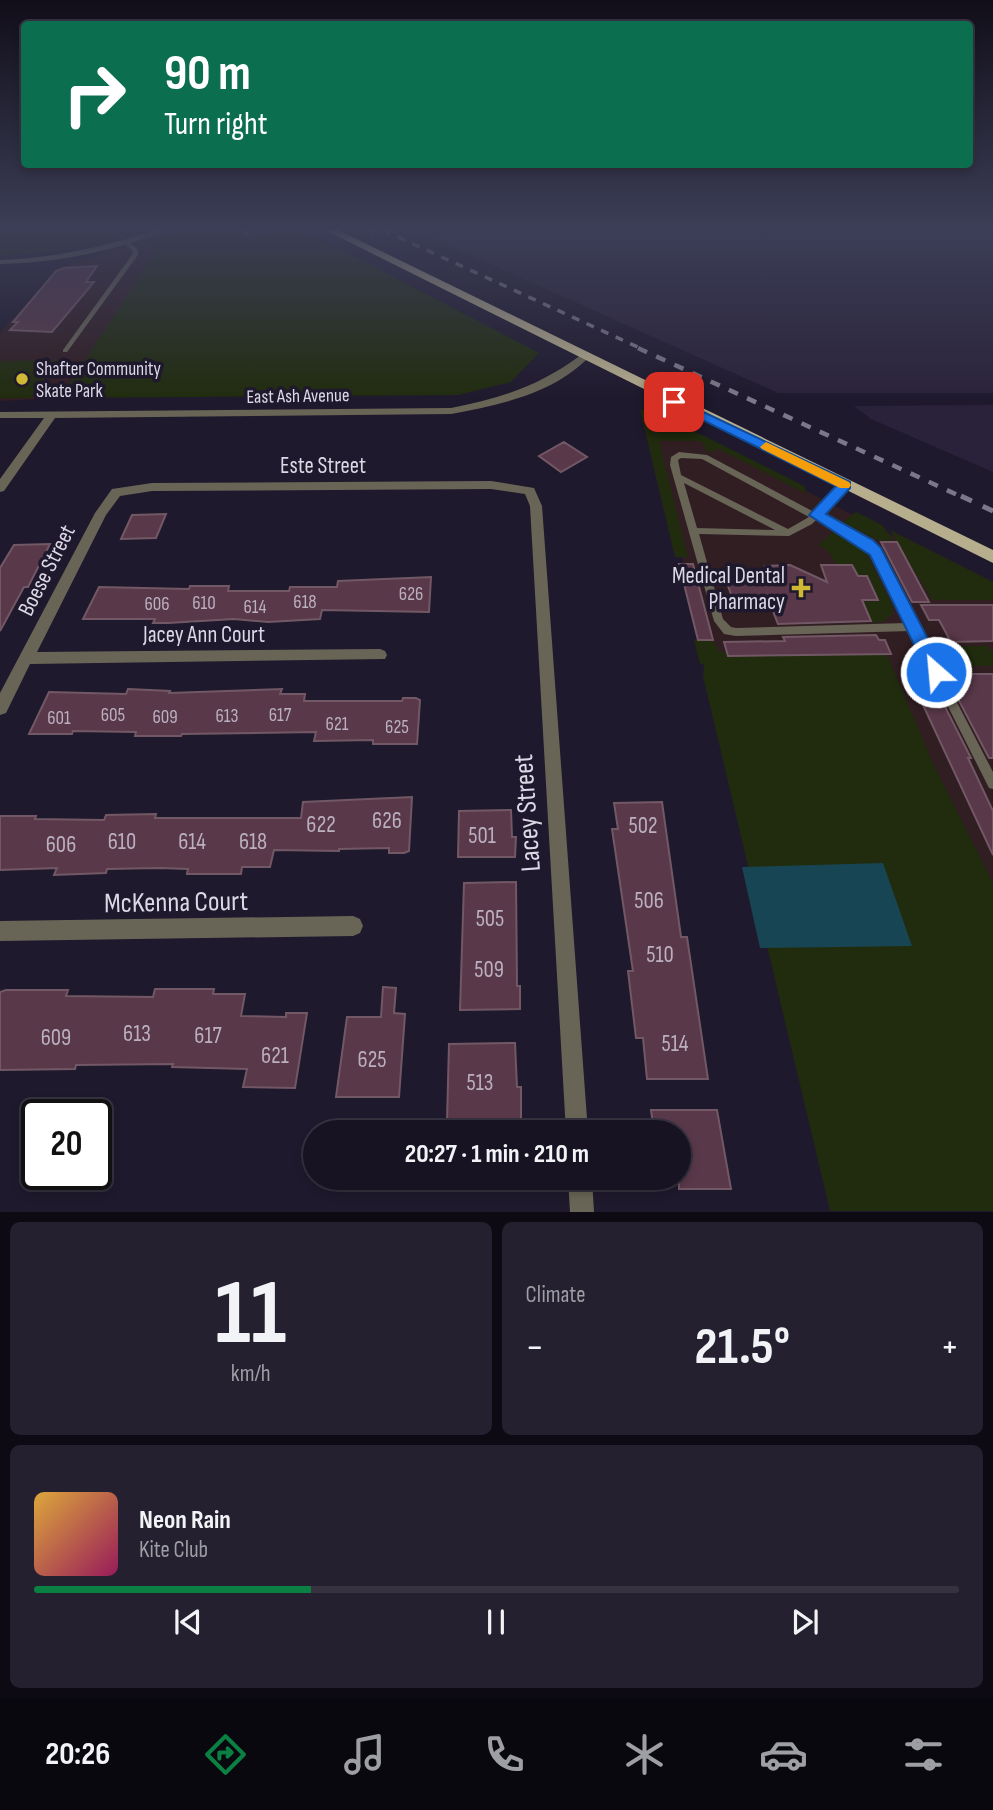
<!DOCTYPE html>
<meta charset="utf-8">
<style>
body{margin:0;font-family:"Sofia Sans Condensed",sans-serif;background:#24202f;color:#f1f3f6;height:100vh;display:flex;flex-direction:column;font-size:26px;white-space:nowrap}
*{box-sizing:border-box;margin:0}
p{font-size:23px;color:#9e9ea5}
.icon{flex:none;width:38px;height:38px;fill:none;stroke:currentColor;stroke-width:2;stroke-linecap:round;stroke-linejoin:round}
.map{position:relative;height:1212px;overflow:hidden}
.sheet{display:flex;flex-direction:column;gap:10px;padding:10px;background:#0d0a13;flex:1}
.sheet>*{flex:none}
.banner{position:absolute;left:21px;top:21px;width:952px;height:147px;border-radius:7px;box-shadow:0 4px 10px #0003,0 0 0 2px #363240;background:#0b6e4f;color:#fff;overflow:hidden}
.speed{position:absolute;left:21px;top:1099px;display:flex;gap:14px;font-size:35px;font-weight:700;text-align:center}
.speed>*{display:grid;place-content:center;width:91px;height:91px;border-radius:50%;background:#171322;box-shadow:0 4px 10px #0003,0 0 0 2px #363240;line-height:1}
.speed .limit{border:4px solid #111;border-radius:10px;background:#fff;color:#111}
.pin{position:absolute;display:grid;place-items:center;width:60px;height:60px;color:#fff;margin:-30px;border-radius:14px;box-shadow:0 4px 10px #0006}
.me{position:absolute;width:77px;margin:-38px;rotate:333deg;stroke-linejoin:round;filter:drop-shadow(0 0 5px #0008)}
.turn{display:flex;align-items:center;gap:24px;height:147px;padding:0 28px;font-size:32px}
.turn .icon{width:91px;height:91px;stroke-width:2.5}
.turn b{display:block;font-size:49px;line-height:60px}
.big{font-size:52px;font-weight:700;line-height:1.1}
.sheet .card{flex:1;display:flex;flex-direction:column;justify-content:center;gap:10px;min-width:0;padding:0 24px;border-radius:10px;background:#24202f}
.sheet .dial{align-items:center;gap:0}
.dial b{font-size:91px;line-height:1}
.song{display:flex;align-items:center;gap:21px}
.cover{width:84px;height:84px;border-radius:10px;background:linear-gradient(135deg,hsl(40 70% 55%),hsl(330 70% 35%))}
.played{height:7px;border-radius:4px;background:linear-gradient(90deg,#0b8043 30%,#363240 30%)}
.keys{display:flex;justify-content:space-around;direction:ltr}
.heat{display:flex;justify-content:space-between;align-items:center;font-size:38px;direction:ltr}
.sheet .tiles{flex:1;display:grid;gap:10px;grid-template-columns:1fr 1fr}
.card:last-child{grid-column:span 2}
.trip{position:absolute;left:303px;top:1120px;width:388px;height:70px;border-radius:35px;background:#171322;box-shadow:0 4px 10px #0003,0 0 0 2px #363240;font-weight:700;line-height:70px;text-align:center}
.tabs{display:flex;height:112px;justify-content:space-around;align-items:center;background:#09080e;color:#9e9ea5}
.tabs .icon{width:49px;height:49px}
.tabs .on{color:#0b8043}
.tabs b{font-size:32px;color:#f1f3f6}
.map>svg:first-child{display:block}
.commercial{fill:#311e23}
.built{fill:#2a223a}
.green{fill:#212c0e}
.water{fill:#184553}
.building{fill:#593849;stroke:#725865;stroke-width:2}
.lines{fill:none;stroke-linecap:round;stroke-linejoin:round}
.service{fill:#696556;fill-rule:evenodd}
.minor{fill:#696556;fill-rule:evenodd}
.primary{fill:#b7ae8e;fill-rule:evenodd}
.rail-far2{stroke:#7d7889;stroke-width:3.5;stroke-dasharray:8 8;stroke-linecap:butt}
.rail-far1{stroke:#7d7889;stroke-width:4.5;stroke-dasharray:10 10;stroke-linecap:butt}
.rail{stroke:#7d7889;stroke-width:5;stroke-dasharray:12 12;stroke-linecap:butt}
.route{fill:#1a73e8;stroke:#114b97;stroke-width:2}
.slow{fill:#f59e0b}
.poi-dot{fill:#d0b736;stroke:#1f192d;stroke-width:2.5}
.labels{text-anchor:middle;stroke-width:7;stroke-linejoin:round;paint-order:stroke}
.far-poi-label{font-size:19px;fill:#dcd8e6;stroke:#1f192d;text-anchor:start}
.far-street-label{font-size:19px;fill:#dcd8e6;stroke:#1f192d}
.number-label{font-size:19px;fill:#bbb0bf}
.street-label{font-size:23px;fill:#dcd8e6;stroke:#1f192d}
.poi-label{font-size:23px;fill:#dcd8e6;stroke:#1f192d;text-anchor:end}
.near-number-label{font-size:23px;fill:#bbb0bf}
.near-street-label{font-size:28px;fill:#dcd8e6;stroke:#1f192d}
</style>
<div class="map">
<svg width="993" height="1212" viewBox="0 0 993 1212">
<rect width="100%" height="100%" fill="#1f192d"/>
<!-- commercial -->
<path class="commercial" d="M178,230L244,239L270,230H304L317,237L139,280L60,398L0,401V333L58,268Z
M645,408L993,587V883L932,761L705,652Z"/>
<!-- built -->
<path class="built" d="M414,230H993V393H778Z
M993,405V472L871,419L854,406Z"/>
<!-- green -->
<path class="green" d="M0,230H144C91,248 55,254 0,255Z
M177,230H231L245,239L269,230H304L539,353L511,382L458,395L60,398L158,248L143,242Z
M57,360L31,398H0V361Z
M650,409L804,486L807,494L718,449L708,453L701,441H659L688,557H675L640,410Z
M856,512L882,525L894,541L877,540L843,522Z
M890,530L993,582V600H932Z
M833,532L865,550L893,606L892,615L882,622L872,623L863,602L880,601L868,576H858L853,565H837L829,552L818,545Z
M712,639L719,652L885,650L932,761L993,883V1211H830L703,676L704,664H700L694,640Z
M954,646H988L993,653V666H965Z"/>
<!-- water -->
<path class="water" d="M883,863L912,946L760,948L742,867Z"/>
<!-- building -->
<path class="building" d="M97,266L86,282H94L52,332L10,330L18,322H13L56,271L64,268Z
M564,442L587,457L561,472L539,456Z
M166,514L156,538L121,539L132,515Z
M881,542H897L929,602H912Z
M50,544L28,587H24L0,631V568L14,545Z
M679,564H693L713,640H698Z
M790,565L827,582L821,565H852L858,576H867L878,600H862L871,621L778,624L772,609L736,608L723,572L766,571L765,566Z
M431,577L429,612L322,610L320,619L268,622L234,619L168,623H153L155,619H83L99,587L189,589L190,586H229L228,591H289L290,587H337L338,581Z
M921,605H993V641L951,642L939,620H929Z
M876,635L879,640H885L891,654L728,656L724,642L785,641L783,637Z
M945,674H993V758H989Z
M909,675H929L971,758H968L993,811V855Z
M128,689L170,691L169,693L282,689L280,694H305L304,701H402L403,698H416L420,700L417,744H373V740L314,741L316,732L182,734L181,736H135L136,732L73,731L72,734H29L49,692L126,694Z
M412,797L409,851L404,853H389V848L339,849V851L274,850L270,867H242L241,874H187L188,869L160,868L107,869L106,873L54,875L57,868L0,870V816H36L35,819L104,820L106,815L156,814L155,818H301L303,802Z
M662,802L681,937H687L708,1079H647L643,1038H636L628,971H633L612,829H618L614,803Z
M511,810L512,837H516L515,857H458L459,811Z
M516,882L517,986H520V1009L460,1010L464,883Z
M383,987L396,988L394,1013L405,1014L399,1097H336L347,1017H381Z
M155,989H214L213,994H245L241,1016L286,1017V1013H307L295,1088L243,1087L247,1069L172,1067L173,1064L76,1065L75,1069L0,1070V992L6,990H68L66,996L153,997Z
M515,1043L517,1087H521V1119L447,1121L449,1044Z
M651,1110H717L731,1189H679V1132H654Z"/>
<g class="lines">
<!-- service -->
<path class="service" d="M237,230H244L247,232L261,230L247,236Z
M125,242H129L138,250V255L67,352H63V350L132,255L133,251L125,244Z
M679,452L707,455L814,512L842,483H848L849,485L848,487L821,515L871,542L884,556L918,627L993,772V789L989,788L910,631L736,636L724,634L714,621L670,465L671,457ZM681,458L702,459L809,517L788,529L681,475L678,460ZM684,483L775,530L697,528ZM816,520L865,546L877,560L906,623L736,628L731,627L723,619L699,534L789,536L812,524Z"/>
<!-- minor -->
<path class="minor" d="M155,230H167C156,236 142,239 131,243C88,256 45,263 0,264V260C54,258 104,247 155,230Z
M581,355L589,357C553,394 499,405 451,414L55,418L4,491L0,492V479L44,418H0V412L451,408C500,399 541,385 581,355Z
M491,481L534,488L542,506L588,1132H566L530,506L525,494L491,489L152,491L120,496L106,515L37,652L380,649L385,651L387,655L385,659L30,664L6,713L0,715V693L95,513L112,489L152,483Z
M353,916L360,919L363,926L360,933L353,936L0,941V921Z
M568,1178H592L594,1212H570Z"/>
<!-- primary -->
<path class="primary" d="M325,230H338L993,550V563Z"/>
<!-- rail-far2 -->
<path class="rail-far2" d="M367,230L376,234
M383,230L642,349"/>
<!-- rail-far1 -->
<path class="rail-far1" d="M638,348L964,498"/>
<!-- rail -->
<path class="rail" d="M961,496L993,511"/>
</g>
<!-- sky -->
<linearGradient id="sky" x2="0" y2="1"><stop stop-color="#110e19"/><stop offset="0.57" stop-color="#3c3e57"/><stop offset="1" stop-color="#3c3e57" stop-opacity="0"/></linearGradient>
<rect width="993" height="400" fill="url(#sky)"/>
<!-- route -->
<path class="route" d="M674,398L850,482V488L826,514L873,540L881,548L945,672L942,677L936,679L930,677L870,555L809,515L836,486L670,404V399Z"/>
<!-- slow -->
<path class="slow" d="M766,442L849,482L851,485L849,488H840L762,449L760,447Z"/>
<!-- markers -->
<g class="poi-dot">
<circle cx="22" cy="379" r="7"/>
<path d="M797.5 577.5h7v7h7v7h-7v7h-7v-7h-7v-7h7z"/>
</g>
<g class="labels">
<!-- far-poi labels -->
<g class="far-poi-label">
<text x="36" y="375">Shafter Community<tspan x="36" dy="22">Skate Park</tspan></text>
</g>
<!-- far-street labels -->
<g class="far-street-label">
<text transform="translate(298 395) rotate(-1)" y="7">East Ash Avenue</text>
</g>
<!-- number labels -->
<g class="number-label">
<text x="411" y="600">626</text>
<text x="305" y="608">618</text>
<text x="204" y="609">610</text>
<text x="157" y="610">606</text>
<text x="255" y="613">614</text>
<text x="113" y="721">605</text>
<text x="280" y="721">617</text>
<text x="227" y="722">613</text>
<text x="165" y="723">609</text>
<text x="59" y="724">601</text>
<text x="337" y="730">621</text>
<text x="397" y="733">625</text>
</g>
<!-- street labels -->
<g class="street-label">
<text x="323" y="473">Este Street</text>
<text transform="translate(46 570) rotate(-63)" y="8">Boese Street</text>
<text x="204" y="642">Jacey Ann Court</text>
</g>
<!-- poi labels -->
<g class="poi-label">
<text x="785" y="583">Medical Dental<tspan x="785" dy="26">Pharmacy</tspan></text>
</g>
<!-- near-number labels -->
<g class="near-number-label">
<text x="387" y="828">626</text>
<text x="321" y="832">622</text>
<text x="643" y="833">502</text>
<text x="482" y="843">501</text>
<text x="122" y="849">610</text>
<text x="192" y="849">614</text>
<text x="253" y="849">618</text>
<text x="61" y="852">606</text>
<text x="649" y="908">506</text>
<text x="490" y="926">505</text>
<text x="660" y="962">510</text>
<text x="489" y="977">509</text>
<text x="137" y="1041">613</text>
<text x="208" y="1043">617</text>
<text x="56" y="1045">609</text>
<text x="675" y="1051">514</text>
<text x="275" y="1063">621</text>
<text x="372" y="1067">625</text>
<text x="480" y="1090">513</text>
</g>
<!-- near-street labels -->
<g class="near-street-label">
<text transform="translate(526 813) rotate(-94)" y="10">Lacey Street</text>
<text transform="translate(176 901) rotate(-1)" y="10">McKenna Court</text>
</g>
</g>
</svg>
<div class="speed"><div class="limit">20</div></div>
<div class="pin" style="left:674px;top:402px;background:#d93025"><svg class="icon" aria-label="arrive" viewBox="0 0 24 24"><path d="M6 21V4h12l-3 4 3 4H6"/></svg></div>
<svg class="me" style="left:936px;top:672px" viewBox="-20 -20 40 40"><circle r="17" fill="#1a73e8" stroke="#fff" stroke-width="3"/><path d="M0-11L8 9 0 5-8 9z" fill="#fff"/></svg>
<div class="trip">20:27 · 1 min · 210 m</div>
<div class="banner">
<div class="turn"><svg class="icon" aria-label="right" viewBox="0 0 24 24"><path d="M7 20v-9h11M14 6l5 5-5 5"/></svg><div><b>90 m</b>Turn right</div></div>
</div>
</div>
<section class="sheet">
<div class="tiles">
<div class="card dial"><b>11</b><p>km/h</p></div>
<div class="card"><p>Climate</p>
<div class="heat"><a>−</a><b class="big">21.5°</b><a>+</a></div>
</div>
<div class="card">
<div class="song"><i class="cover"></i><div><b>Neon Rain</b><p>Kite Club</p></div></div>
<div class="played"></div>
<div class="keys"><svg class="icon" aria-label="previous" viewBox="0 0 24 24"><path d="M18 5L8 12l10 7zM5 5v14"/></svg><svg class="icon" aria-label="pause" viewBox="0 0 24 24"><path d="M8 5v14M16 5v14"/></svg><svg class="icon" aria-label="next" viewBox="0 0 24 24"><path d="M6 5l10 7-10 7zM19 5v14"/></svg></div>
</div>
</div>
</section>
<nav class="tabs">
<b>20:26</b>
<svg class="icon on" aria-label="directions" viewBox="0 0 24 24"><path d="M12 3l9 9-9 9-9-9zM9 14v-3h6M13 9l2 2-2 2"/></svg>
<svg class="icon" aria-label="music" viewBox="0 0 24 24"><path d="M9 18V5l10-2v13"/><circle cx="6" cy="18" r="3"/><circle cx="16" cy="16" r="3"/></svg>
<svg class="icon" aria-label="phone" viewBox="0 0 24 24"><path d="M5 4h4l2 5-3 2q2 4 5 5l2-3 5 2v4C11 20 4 13 5 4z"/></svg>
<svg class="icon" aria-label="climate" viewBox="0 0 24 24"><path d="M12 3v18M4 7l16 10M4 17L20 7"/></svg>
<svg class="icon" aria-label="car" viewBox="0 0 24 24"><path d="M5 17H2v-5l4-1 3-4h7l3 4 3 1v5h-3M9 17h6M6 11h13"/><circle cx="7" cy="17" r="2"/><circle cx="17" cy="17" r="2"/></svg>
<svg class="icon" aria-label="filters" viewBox="0 0 24 24"><path d="M4 7h16M4 17h16"/><circle cx="9" cy="7" r="2"/><circle cx="15" cy="17" r="2"/></svg>
</nav>
